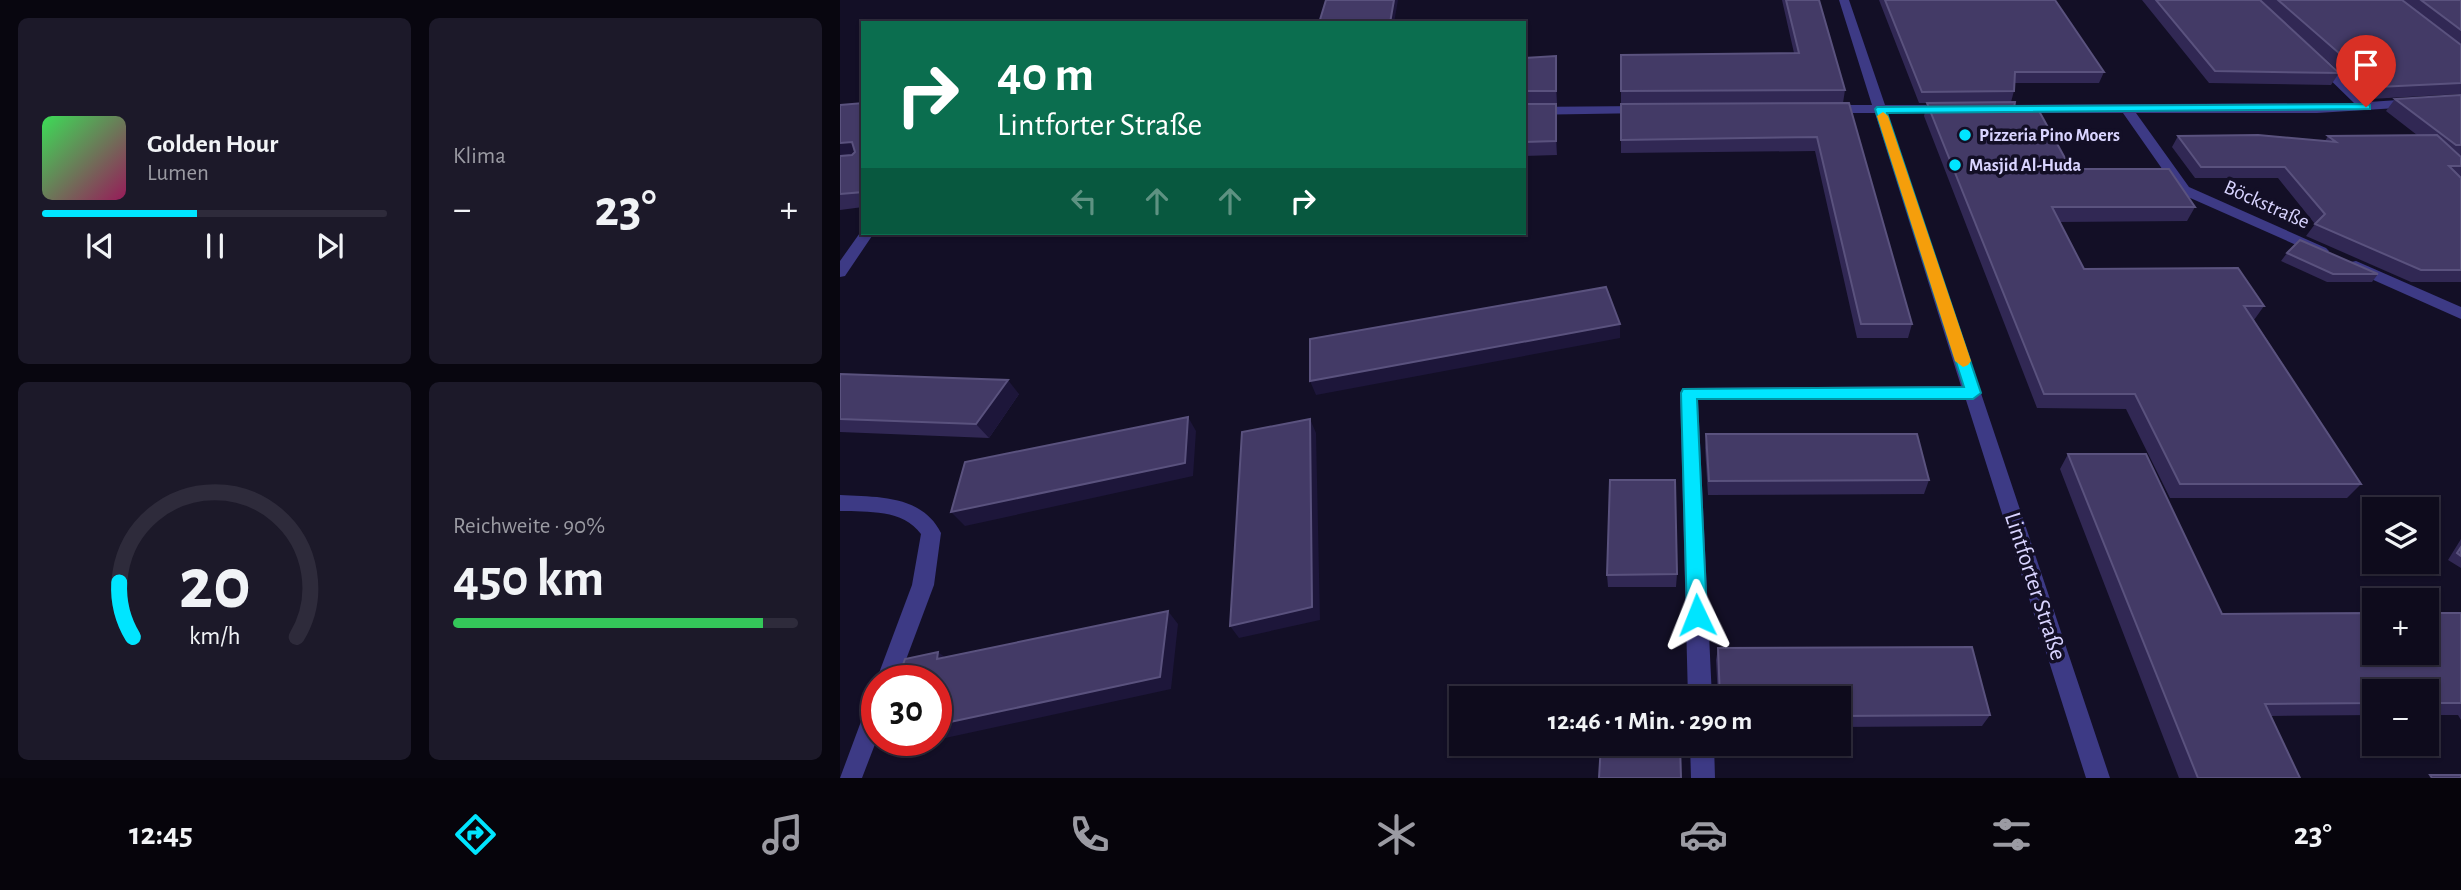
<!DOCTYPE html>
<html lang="de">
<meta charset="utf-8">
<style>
body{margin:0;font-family:"Alegreya Sans",sans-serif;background:#1c1929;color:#f1f3f6;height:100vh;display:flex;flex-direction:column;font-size:26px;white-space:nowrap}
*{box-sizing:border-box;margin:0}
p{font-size:23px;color:#9b9ba3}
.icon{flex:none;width:38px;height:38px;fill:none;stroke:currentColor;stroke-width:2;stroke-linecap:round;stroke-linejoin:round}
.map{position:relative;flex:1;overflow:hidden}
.details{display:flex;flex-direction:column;gap:18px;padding:18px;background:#08060f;width:840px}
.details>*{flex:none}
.top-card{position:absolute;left:21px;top:21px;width:665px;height:214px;border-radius:0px;box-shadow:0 2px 5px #0004,0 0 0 2px #2e2b3b;background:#0b6e4f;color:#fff;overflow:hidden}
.controls{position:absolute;left:1522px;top:497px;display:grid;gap:14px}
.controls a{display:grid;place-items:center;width:77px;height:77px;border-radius:0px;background:#0e0b1c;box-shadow:0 2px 5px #0004,0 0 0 2px #2e2b3b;font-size:35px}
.speed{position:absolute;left:21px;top:665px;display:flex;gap:14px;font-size:35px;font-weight:700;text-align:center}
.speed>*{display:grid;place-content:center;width:91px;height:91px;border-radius:50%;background:#0e0b1c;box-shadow:0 2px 5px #0004,0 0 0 2px #2e2b3b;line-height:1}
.speed .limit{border:10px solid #d22;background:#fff;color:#111}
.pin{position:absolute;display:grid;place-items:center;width:60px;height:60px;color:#fff;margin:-72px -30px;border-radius:50% 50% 50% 0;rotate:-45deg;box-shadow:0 0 7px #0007}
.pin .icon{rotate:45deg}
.me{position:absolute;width:77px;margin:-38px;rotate:358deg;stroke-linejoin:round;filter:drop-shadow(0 0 5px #0008)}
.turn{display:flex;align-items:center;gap:24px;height:147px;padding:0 21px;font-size:32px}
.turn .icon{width:91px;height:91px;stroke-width:2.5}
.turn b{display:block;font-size:49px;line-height:60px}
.lanes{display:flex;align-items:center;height:66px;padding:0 21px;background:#0003;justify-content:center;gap:35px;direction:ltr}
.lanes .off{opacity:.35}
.big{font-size:52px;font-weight:600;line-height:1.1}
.details .tile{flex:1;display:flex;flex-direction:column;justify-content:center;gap:10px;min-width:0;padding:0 24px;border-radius:10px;background:#1c1929}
.details .dial{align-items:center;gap:0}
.dial svg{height:182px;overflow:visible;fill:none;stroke:#2e2b3b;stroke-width:7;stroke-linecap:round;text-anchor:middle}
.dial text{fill:#f1f3f6;stroke:none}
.song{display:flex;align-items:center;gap:21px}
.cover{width:84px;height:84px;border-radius:10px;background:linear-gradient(135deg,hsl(130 70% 55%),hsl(330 70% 35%))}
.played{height:7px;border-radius:4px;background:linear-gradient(90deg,#00e5ff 45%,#2e2b3b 45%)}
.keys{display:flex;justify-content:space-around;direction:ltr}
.heat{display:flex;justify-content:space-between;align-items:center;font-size:38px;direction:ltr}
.charge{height:10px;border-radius:5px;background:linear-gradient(90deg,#34c759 90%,#2e2b3b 0)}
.details .tiles{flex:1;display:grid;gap:18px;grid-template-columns:repeat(2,1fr)}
.trip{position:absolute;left:609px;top:686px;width:402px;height:70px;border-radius:0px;background:#0e0b1c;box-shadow:0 2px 5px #0004,0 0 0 2px #2e2b3b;font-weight:600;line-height:70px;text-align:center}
.tabs{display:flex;height:112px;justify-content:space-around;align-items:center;background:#06040b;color:#9b9ba3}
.tabs .icon{width:49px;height:49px}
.tabs .selected{color:#00e5ff}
.tabs b{font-size:32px;color:#f1f3f6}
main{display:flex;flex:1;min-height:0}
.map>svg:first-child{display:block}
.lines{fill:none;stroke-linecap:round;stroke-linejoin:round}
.minor{fill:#3d3a85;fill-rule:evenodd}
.wall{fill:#312854}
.shaded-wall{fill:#1d163a}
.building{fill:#433a66;stroke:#5a527e;stroke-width:2}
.route{fill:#00e5ff;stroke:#0095a6;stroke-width:2}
.slow{fill:#f59e0b}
.poi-dot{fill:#00e5ff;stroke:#130f26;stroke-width:2.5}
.labels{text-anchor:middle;stroke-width:7;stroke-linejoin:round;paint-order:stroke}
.far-poi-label{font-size:18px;font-weight:bold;fill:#d9d4ff;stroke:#130f26;text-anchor:start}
.street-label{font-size:21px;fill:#d9d4ff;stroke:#130f26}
.near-street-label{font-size:24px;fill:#d9d4ff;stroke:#130f26}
</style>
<main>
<section class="details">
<div class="tiles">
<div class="tile">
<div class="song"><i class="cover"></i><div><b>Golden Hour</b><p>Lumen</p></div></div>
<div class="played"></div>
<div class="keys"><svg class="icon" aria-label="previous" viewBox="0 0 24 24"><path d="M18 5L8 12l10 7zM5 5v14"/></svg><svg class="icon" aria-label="pause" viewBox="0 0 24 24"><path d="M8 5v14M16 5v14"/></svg><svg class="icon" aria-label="next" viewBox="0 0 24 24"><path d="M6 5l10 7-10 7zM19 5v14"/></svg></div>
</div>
<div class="tile"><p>Klima</p>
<div class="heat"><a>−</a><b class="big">23°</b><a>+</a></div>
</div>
<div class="tile dial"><svg viewBox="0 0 100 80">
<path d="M14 69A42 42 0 1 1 86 69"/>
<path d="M14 69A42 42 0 0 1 8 45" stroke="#00e5ff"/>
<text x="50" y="56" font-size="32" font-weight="700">20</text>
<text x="50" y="72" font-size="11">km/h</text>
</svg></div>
<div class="tile"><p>Reichweite · 90%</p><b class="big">450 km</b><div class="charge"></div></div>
</div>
</section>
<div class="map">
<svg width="1621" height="778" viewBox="0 0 1621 778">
<rect width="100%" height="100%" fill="#130f26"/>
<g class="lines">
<!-- minor -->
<path class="minor" d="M999,0H1009L1045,105H1108L1114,109L1108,113H1047L1270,778H1246L1126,400H858L872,698H848L840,393L843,388L1121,386L1035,113H989L983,109L989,105H1032Z
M1476,62H1484L1528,102L1621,96V104L1477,113H1296L1349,187L1486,248L1489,251L1486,254L1481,256L1339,193L1283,113H1160L1154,109L1160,105L1514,103L1476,66Z
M803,106L807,107V113L684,115V107Z
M22,230L23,233H34L5,276L0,277V261Z
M1516,261L1621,307V319L1511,270L1508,266L1511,262Z
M0,495C38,497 82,495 101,533L94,585L58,681H37V684L36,681L72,585L81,534C63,509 28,512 0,511Z
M37,697V739L22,778H0L29,700Z
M850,744H874L875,778H851Z"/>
</g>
<!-- wall -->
<path class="wall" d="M942,0H979L1005,90L1003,103L1072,324L1068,338H1017L975,151L781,153V55L954,53Z
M1039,0H1215L1264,72L1259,83H1175L1174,91L1171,102L1174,108L1231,169L1355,207L1347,221L1219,222L1244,269L1424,306L1414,320L1521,484L1507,498H1330L1286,409L1197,408L1084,116L1087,103H1079Z
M1302,0H1621V94L1530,99L1443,21L1499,73L1491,85L1369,83Z
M716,56L717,70V104H716L717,155L684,156V58Z
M1621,95V282H1571L1466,236L1475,224L1438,178H1355L1332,147L1338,136L1485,141L1488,136L1577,135L1546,111L1555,99Z
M23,103V207L0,210V105Z
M1447,253L1538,274L1532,282H1487L1441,261Z
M0,374L179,394L149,438L0,432Z
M866,434L1089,480L1084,494L868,495L865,448Z
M1228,454L1382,614L1621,613V720L1618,715H1587V691H1535V715L1431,716L1460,778H1339L1220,469Z
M1621,539V568L1608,560Z
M837,574L836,587H768L767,575Z
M878,648L1150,715L1142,726L999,727V698H878L876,660Z"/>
<!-- shaded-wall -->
<path class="shaded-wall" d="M554,0H558L554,23H550Z
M716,56L717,70V104L716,91Z
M716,104L717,118V155L716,141Z
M12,142L23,155L0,158V143Z
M780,324V338L476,395L470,381Z
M168,380L179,394L149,438L136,424Z
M348,417L356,431L353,476L125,526L111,512Z
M470,419L476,433L480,620L399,638L390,626Z
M328,611L338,624L331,689L96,740V725Z
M98,652L114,664L97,659Z
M41,740H94L56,749Z"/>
<!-- building -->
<path class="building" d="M486,0H554L550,23H479Z
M946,0H979L1005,90L781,91V55L959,53Z
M1045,0H1215L1264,72H1175L1174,91L1082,92Z
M1316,0H1420L1499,73L1375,71Z
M1438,0H1562L1621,45V83L1538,87Z
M1581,0H1621V30Z
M716,56V91H684V58Z
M1621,95V145H1616L1555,99Z
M1175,102L1174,108L1199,111L1231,169H1329L1355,207H1212L1244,269L1398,268L1424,306H1404L1521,484H1340L1295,394H1204L1087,103Z
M23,103V192L0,194V156L12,155L15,152L12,142L0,143V105Z
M1009,103L1072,324H1021L977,137L781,140V104Z
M684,104H716V141L684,142Z
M1418,135L1496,142L1488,136L1597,135L1621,157V166H1609L1621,178V270H1581L1475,224L1485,214L1445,167H1361L1338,136Z
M1460,240L1538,274H1493L1447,253Z
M766,287L780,324L470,381V339Z
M0,374L168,380L136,424L0,419Z
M348,417L345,463L111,512L125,462Z
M470,419L472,607L390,626L402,432Z
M866,434H1077L1089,480L869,481Z
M1228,454H1306L1382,614L1535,613V653H1587V613H1621V703H1587V691H1535V703L1425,704L1460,778H1358Z
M770,480H835L837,574L767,575Z
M1621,547V556L1617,553Z
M328,611L320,677L96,725V681H57L65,659L98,652L97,659Z
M1132,647L1150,715L999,716V698H880L878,648Z
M761,744H840L841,778H759Z
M1590,775H1621V778H1592Z"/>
<!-- route -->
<path class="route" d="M1526,104L1530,105V109L1047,113L1141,393L1133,399H857L867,615L864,621L857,624L850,621L847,615L841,393L843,389L1124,387L1035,109L1037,107Z"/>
<!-- slow -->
<path class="slow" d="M1043,112L1048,116L1131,361L1128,365L1123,367L1115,361L1037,116Z"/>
<!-- markers -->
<g class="poi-dot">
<circle cx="1125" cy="135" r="7"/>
<circle cx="1115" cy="165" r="7"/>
</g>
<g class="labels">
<!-- far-poi labels -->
<g class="far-poi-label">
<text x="1139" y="141">Pizzeria Pino Moers</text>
<text x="1129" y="171">Masjid Al-Huda</text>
</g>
<!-- street labels -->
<g class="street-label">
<text transform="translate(1427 204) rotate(24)" y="7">Böckstraße</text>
</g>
<!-- near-street labels -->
<g class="near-street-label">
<text transform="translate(1196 586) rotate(72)" y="8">Lintforter Straße</text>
</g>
</g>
</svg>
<div class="controls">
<a><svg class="icon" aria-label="layers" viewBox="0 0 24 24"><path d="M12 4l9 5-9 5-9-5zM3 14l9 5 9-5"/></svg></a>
<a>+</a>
<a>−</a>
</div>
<div class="speed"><div class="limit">30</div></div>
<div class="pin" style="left:1526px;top:107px;background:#d93025"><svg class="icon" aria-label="arrive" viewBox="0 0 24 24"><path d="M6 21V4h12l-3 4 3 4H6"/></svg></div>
<svg class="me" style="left:857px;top:615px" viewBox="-20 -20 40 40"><path d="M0-17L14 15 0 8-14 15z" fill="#00e5ff" stroke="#fff" stroke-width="4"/></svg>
<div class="trip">12:46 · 1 Min. · 290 m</div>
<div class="top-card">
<div class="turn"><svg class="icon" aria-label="right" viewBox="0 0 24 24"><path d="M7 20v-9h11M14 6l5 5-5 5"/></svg><div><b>40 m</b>Lintforter Straße</div></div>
<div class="lanes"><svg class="icon off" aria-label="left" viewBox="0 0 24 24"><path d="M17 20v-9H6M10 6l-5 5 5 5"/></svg><svg class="icon off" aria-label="ahead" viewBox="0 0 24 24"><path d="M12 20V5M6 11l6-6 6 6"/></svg><svg class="icon off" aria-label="ahead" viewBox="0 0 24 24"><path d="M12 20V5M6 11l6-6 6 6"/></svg><svg class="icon" aria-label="right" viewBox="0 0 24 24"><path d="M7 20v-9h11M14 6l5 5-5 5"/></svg></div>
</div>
</div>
</main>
<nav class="tabs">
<b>12:45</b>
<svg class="icon selected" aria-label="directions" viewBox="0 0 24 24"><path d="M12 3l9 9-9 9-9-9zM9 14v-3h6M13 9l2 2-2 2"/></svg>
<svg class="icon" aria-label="music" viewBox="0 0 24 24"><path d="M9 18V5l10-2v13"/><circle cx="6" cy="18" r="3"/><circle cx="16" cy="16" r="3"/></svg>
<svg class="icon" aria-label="phone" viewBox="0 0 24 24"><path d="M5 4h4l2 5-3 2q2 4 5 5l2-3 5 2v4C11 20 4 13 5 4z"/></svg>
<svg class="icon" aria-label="climate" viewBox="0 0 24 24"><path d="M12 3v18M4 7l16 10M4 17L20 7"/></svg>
<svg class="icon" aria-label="car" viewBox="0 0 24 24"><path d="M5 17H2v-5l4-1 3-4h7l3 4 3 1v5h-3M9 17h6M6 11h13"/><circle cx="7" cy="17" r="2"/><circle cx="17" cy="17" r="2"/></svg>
<svg class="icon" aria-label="filters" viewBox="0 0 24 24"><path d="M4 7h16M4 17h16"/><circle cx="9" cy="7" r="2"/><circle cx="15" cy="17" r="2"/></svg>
<b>23°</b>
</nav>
